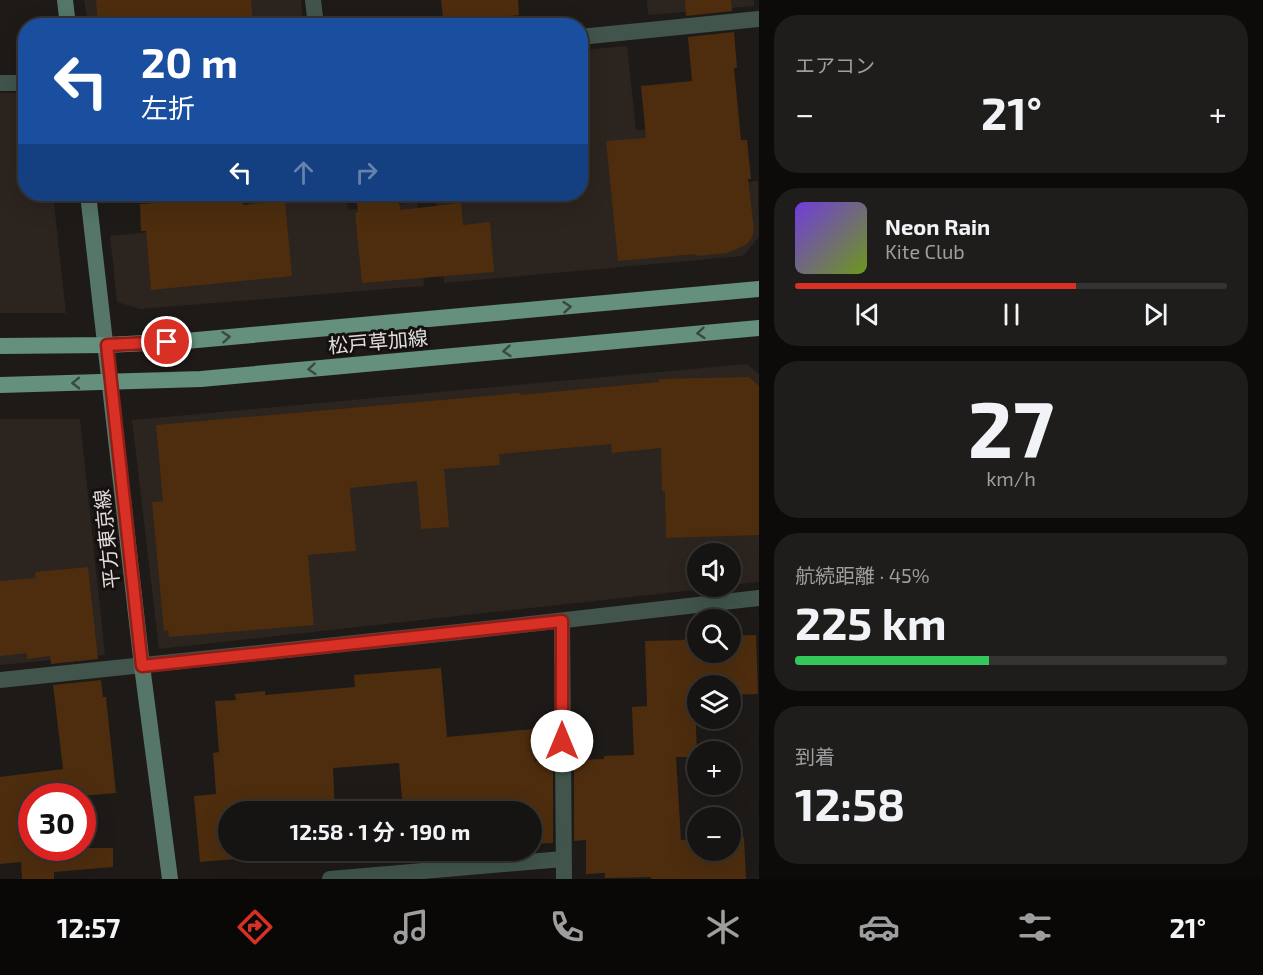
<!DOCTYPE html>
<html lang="ja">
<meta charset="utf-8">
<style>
body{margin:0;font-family:"Exo 2","Noto Sans JP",sans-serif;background:#1f1d1b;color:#f1f3f6;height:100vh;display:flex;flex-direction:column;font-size:22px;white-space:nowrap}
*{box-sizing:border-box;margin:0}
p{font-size:20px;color:#9e9e9f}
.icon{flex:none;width:33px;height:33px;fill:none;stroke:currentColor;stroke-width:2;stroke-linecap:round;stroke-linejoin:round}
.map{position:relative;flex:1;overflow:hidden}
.panel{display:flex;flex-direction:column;gap:15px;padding:15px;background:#0c0b0a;width:504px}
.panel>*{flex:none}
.guide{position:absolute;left:18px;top:18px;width:570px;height:183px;border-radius:24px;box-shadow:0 6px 24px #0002,0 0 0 2px #353332;background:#1a4fa0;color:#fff;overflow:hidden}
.fabs{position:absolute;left:687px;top:543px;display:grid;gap:12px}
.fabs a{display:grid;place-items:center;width:54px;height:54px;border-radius:50%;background:#161412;box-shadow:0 6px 24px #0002,0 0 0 2px #353332;font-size:30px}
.speed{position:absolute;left:18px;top:783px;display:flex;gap:12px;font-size:30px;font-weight:700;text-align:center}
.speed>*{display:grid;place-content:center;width:78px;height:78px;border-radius:50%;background:#161412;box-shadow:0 6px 24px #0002,0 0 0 2px #353332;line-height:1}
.speed .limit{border:9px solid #d22;background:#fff;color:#111}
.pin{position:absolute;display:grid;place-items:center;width:51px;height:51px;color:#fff;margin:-26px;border:3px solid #fff;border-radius:50%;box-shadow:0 2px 6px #0007}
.me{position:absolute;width:66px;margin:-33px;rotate:0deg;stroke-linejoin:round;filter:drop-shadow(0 0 4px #0008)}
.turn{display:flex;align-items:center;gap:21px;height:126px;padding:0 24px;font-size:27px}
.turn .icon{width:78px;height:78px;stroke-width:2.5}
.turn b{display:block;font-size:42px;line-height:51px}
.lanes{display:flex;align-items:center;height:57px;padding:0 24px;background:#0003;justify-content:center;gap:30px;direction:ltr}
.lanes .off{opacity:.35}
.big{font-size:45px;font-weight:700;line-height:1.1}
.panel .widget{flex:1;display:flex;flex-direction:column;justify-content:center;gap:9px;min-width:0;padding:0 21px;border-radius:24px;background:#1f1d1b}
.panel .dial{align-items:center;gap:0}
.dial b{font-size:78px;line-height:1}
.song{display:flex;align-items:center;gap:18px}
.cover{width:72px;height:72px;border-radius:9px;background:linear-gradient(135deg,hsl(260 70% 55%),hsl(80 70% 35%))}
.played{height:6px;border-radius:3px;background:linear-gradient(90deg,#d93025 65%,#353332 65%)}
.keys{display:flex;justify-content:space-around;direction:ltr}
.heat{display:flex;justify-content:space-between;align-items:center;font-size:33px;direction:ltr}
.charge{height:9px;border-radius:4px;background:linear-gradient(90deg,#34c759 45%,#353332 0)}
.trip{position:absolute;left:218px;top:801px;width:324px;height:60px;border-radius:30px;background:#161412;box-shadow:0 6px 24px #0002,0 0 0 2px #353332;font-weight:700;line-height:60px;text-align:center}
.tab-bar{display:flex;height:96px;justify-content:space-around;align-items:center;background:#090807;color:#9e9e9f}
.tab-bar .icon{width:42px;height:42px}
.tab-bar .current{color:#d93025}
.tab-bar b{font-size:27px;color:#f1f3f6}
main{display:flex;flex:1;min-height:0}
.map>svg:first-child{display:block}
.built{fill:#2c241e}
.building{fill:#4d2d0e}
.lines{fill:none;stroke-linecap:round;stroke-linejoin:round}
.minor{stroke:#41554c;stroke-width:16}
.secondary{stroke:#557668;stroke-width:16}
.primary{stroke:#65907d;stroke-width:16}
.oneway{stroke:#384a40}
.route-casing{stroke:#8d1f18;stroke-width:15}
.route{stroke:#d93025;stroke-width:10}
.labels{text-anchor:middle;stroke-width:6;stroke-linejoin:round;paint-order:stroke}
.street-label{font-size:20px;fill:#e0dddc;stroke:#14110f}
</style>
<main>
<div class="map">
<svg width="759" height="879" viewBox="0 0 759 879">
<rect width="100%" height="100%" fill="#1e1a18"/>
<!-- built -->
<path class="built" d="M84,0H301L303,25H88Z
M647,0H754V6L648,15Z
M627,46L636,130L675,127L681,188L758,181L759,237L743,256L444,283L435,194H580L581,50Z
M0,93H25L26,194H53L66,313H0Z
M247,194H346L348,210L417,202L424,286L140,309L117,302L110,236L251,222Z
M747,364L759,374V582L731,585L730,554H698V586L721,587L159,649L132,420Z
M0,419H80L105,655L0,665Z"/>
<!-- building -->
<path class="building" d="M96,0H251L253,26H98Z
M441,0H518L519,15L444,26Z
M685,0H731L732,11L686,16Z
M734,32L737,68H734L741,140H747L751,179H748L754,230L752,238L746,245L727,253L697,256L696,254L618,261L606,141L646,138L641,86L692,81L688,37Z
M356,194H398L400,210L461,203L463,225L490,222L494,272L362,283L355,213L358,212Z
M242,198L243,205L285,201L292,276L151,290L146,231H141L140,204Z
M749,377L759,386V535L666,538L665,491H662L661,448L612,453L611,444L499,454L500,465L444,469L449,527L421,529L417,481L350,488L356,551L308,555L314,625L169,637L168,630L164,631L152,502L163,501L156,425L520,393V395L659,382V379Z
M88,567L98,659L51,664L50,656L27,659V653L0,656V581L36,578L35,572Z
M756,635L758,694L730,695V686H698V696H695L697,757H676L681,840L698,839V850H730V838L744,837L746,879H651V877L605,878V873L586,874V840L574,841V760L604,759V756L634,755L632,707L647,706L645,641L684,640L686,637H698V652H730V636Z
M441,668L447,737L533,729L535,761L553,760V843L531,844V812H403L399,763L333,768L335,812H228V850H258L259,857L200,862L194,796L216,794L213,753L219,752L215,701L236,700L235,694L265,691V695L355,687L354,675Z
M101,680L103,697H106L116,793L80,796H32V848H113V867L54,872V879H22L21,862L0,864V777L63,769L53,685Z"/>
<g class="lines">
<!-- minor -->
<path class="minor" d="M313,0L316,26
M580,37L759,19
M0,83H26
M562,621L564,879
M0,680L459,632L759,598
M330,879L563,859"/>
<!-- secondary -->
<path class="secondary" d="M65,0L68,26
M88,194L142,666L170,879"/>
<!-- primary -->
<path class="primary" d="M0,346L107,345L186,341L759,289
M0,385L201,379L759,328"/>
</g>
<!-- one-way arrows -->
<defs><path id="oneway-chevron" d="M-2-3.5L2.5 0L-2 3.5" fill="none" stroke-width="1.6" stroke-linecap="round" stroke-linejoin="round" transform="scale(1.5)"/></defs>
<g class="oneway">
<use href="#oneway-chevron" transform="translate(567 307) rotate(-5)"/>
<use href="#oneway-chevron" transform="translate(701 333) rotate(175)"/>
<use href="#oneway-chevron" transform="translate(226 337) rotate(-5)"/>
<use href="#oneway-chevron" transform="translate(507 351) rotate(175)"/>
<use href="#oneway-chevron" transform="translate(312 369) rotate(175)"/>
<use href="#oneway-chevron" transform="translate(76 383) rotate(179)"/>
</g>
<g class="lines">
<defs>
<path id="route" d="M167,342L107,345L142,666L562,621V741"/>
</defs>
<!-- route casing -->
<use href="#route" class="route-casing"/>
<!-- route -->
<use href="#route" class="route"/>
</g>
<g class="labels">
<!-- street labels -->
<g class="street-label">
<text transform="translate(378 342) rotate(-5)" y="7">松戸草加線</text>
<text transform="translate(107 539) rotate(-96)" y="7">平方東京線</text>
</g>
</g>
</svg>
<div class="fabs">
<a><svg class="icon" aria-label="sound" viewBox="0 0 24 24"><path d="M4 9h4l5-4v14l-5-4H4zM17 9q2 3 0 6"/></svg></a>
<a><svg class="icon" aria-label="search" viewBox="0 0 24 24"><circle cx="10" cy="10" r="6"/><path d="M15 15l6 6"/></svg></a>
<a><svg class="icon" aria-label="layers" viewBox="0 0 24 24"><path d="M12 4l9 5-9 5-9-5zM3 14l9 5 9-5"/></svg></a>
<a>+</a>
<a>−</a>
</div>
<div class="speed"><div class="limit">30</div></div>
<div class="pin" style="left:167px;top:342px;background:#d93025"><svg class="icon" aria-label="arrive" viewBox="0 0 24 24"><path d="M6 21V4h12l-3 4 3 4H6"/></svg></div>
<svg class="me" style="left:562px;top:741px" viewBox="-20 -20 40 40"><circle r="19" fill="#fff"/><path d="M0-13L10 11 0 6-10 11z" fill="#d93025"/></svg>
<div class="trip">12:58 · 1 分 · 190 m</div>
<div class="guide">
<div class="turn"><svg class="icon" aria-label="left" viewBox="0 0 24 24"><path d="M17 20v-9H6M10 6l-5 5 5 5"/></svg><div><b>20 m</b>左折</div></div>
<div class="lanes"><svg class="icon" aria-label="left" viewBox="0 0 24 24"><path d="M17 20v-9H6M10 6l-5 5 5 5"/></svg><svg class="icon off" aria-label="ahead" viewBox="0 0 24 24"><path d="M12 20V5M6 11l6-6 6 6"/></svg><svg class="icon off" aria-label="right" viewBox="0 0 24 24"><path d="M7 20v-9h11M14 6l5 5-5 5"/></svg></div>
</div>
</div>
<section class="panel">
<div class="widget"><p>エアコン</p>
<div class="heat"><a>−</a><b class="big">21°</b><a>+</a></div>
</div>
<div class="widget">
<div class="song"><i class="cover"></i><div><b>Neon Rain</b><p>Kite Club</p></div></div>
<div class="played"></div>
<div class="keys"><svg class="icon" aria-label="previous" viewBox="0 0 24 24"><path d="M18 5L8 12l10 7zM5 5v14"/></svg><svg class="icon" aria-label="pause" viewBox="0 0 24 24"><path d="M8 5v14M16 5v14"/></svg><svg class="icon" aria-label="next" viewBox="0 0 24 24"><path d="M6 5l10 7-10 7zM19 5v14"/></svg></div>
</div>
<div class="widget dial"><b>27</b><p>km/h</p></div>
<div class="widget"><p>航続距離 · 45%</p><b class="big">225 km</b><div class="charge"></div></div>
<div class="widget"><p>到着</p><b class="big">12:58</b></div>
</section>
</main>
<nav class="tab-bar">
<b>12:57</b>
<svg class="icon current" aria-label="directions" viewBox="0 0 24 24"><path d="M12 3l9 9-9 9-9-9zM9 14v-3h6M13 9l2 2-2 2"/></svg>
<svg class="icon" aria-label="music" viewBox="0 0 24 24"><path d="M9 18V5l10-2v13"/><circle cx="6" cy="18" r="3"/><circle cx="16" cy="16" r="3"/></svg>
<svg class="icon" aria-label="phone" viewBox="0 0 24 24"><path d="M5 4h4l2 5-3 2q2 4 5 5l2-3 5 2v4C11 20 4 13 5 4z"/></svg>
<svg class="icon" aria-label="climate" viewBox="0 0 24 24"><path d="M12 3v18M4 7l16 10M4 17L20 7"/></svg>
<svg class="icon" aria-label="car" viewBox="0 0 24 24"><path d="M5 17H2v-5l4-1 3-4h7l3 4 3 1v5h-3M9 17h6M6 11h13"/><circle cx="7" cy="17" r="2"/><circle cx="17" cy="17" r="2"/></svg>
<svg class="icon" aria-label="filters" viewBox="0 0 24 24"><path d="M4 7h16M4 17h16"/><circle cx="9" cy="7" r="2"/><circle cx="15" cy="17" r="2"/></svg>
<b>21°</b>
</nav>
